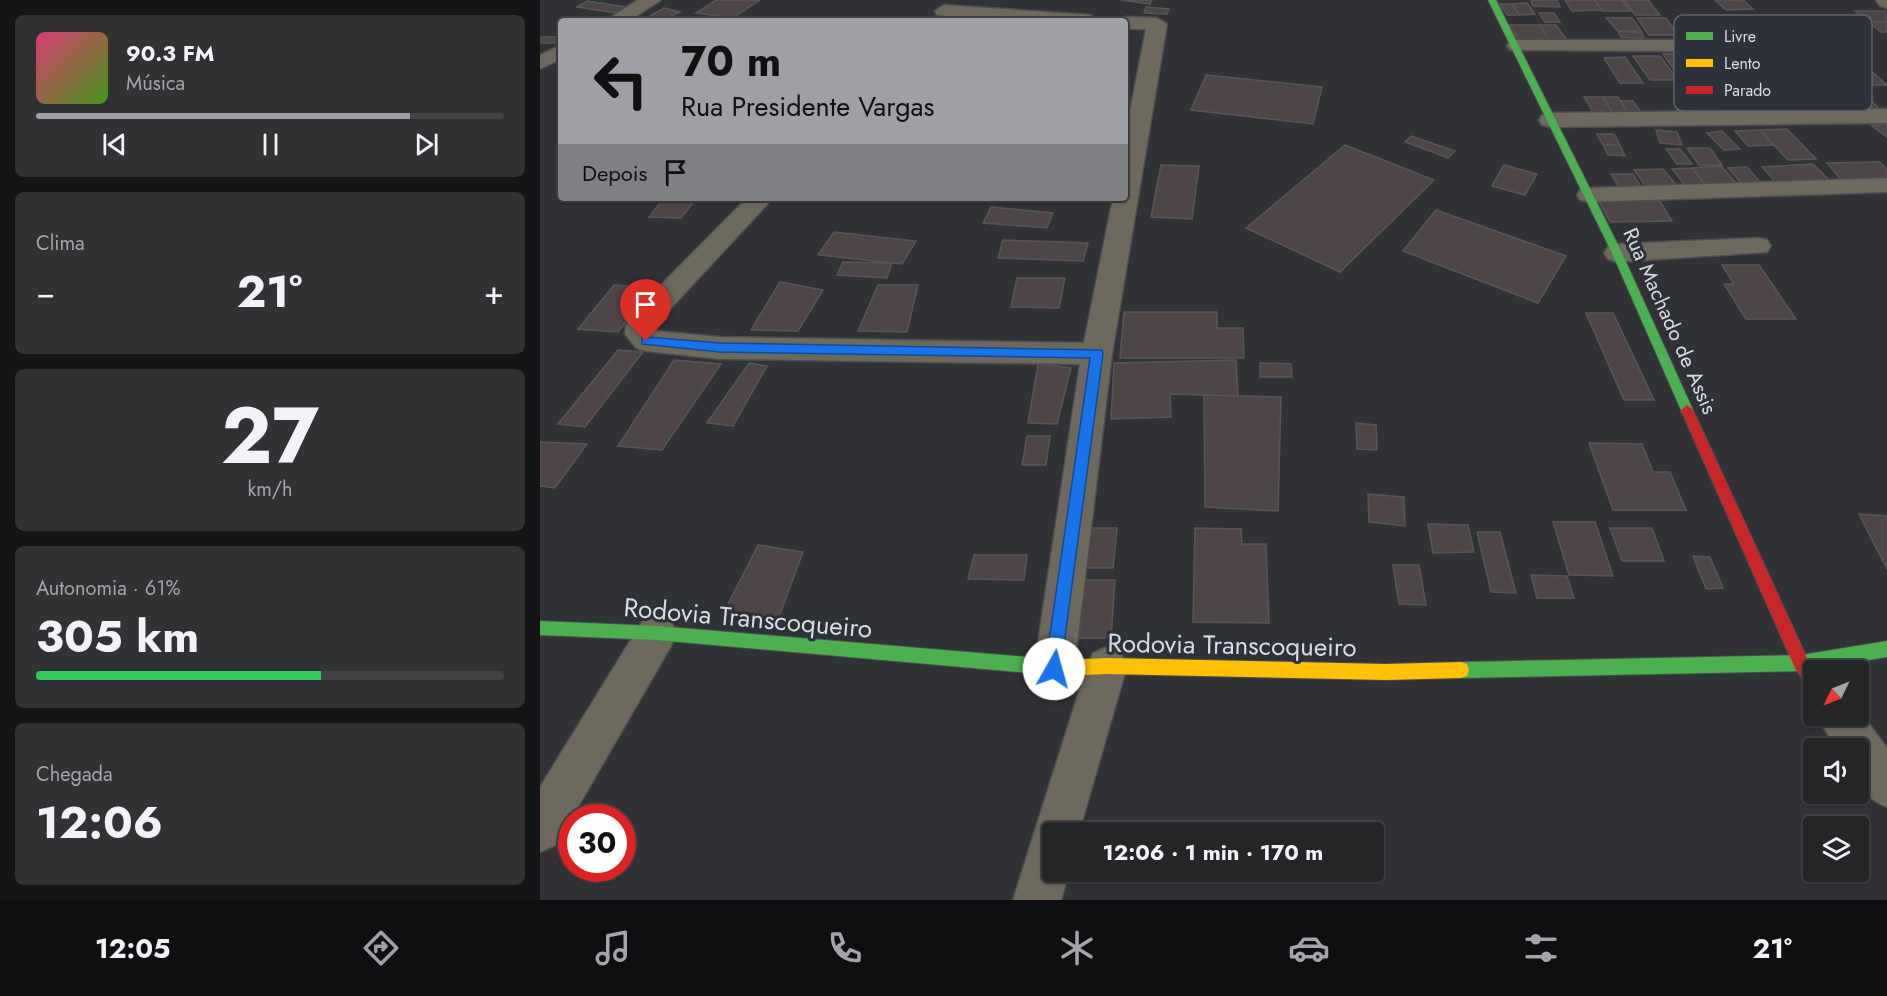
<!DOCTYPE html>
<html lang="pt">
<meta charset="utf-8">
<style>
body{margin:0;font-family:Jost,sans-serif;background:#303234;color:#f1f3f6;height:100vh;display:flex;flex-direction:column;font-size:22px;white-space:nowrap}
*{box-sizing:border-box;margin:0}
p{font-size:20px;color:#a3a5a8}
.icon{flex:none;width:33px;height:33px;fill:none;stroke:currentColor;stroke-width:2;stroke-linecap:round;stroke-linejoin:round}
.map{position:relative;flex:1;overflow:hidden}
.drawer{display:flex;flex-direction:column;gap:15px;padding:15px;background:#141516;width:540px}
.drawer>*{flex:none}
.hud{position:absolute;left:18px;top:18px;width:570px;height:183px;border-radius:6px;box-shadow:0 2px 4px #0004,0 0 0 2px #414345;background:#9ea0a5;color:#111;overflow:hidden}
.needle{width:39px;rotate:227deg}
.buttons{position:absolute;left:1263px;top:660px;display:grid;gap:12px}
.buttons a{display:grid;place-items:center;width:66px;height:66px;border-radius:6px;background:#242628;box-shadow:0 2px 4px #0004,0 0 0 2px #414345;font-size:30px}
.speed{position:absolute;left:18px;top:804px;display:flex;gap:12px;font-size:30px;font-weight:700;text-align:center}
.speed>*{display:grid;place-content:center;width:78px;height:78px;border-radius:50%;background:#242628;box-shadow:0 2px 4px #0004,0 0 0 2px #414345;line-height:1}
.speed .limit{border:9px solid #d22;background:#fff;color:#111}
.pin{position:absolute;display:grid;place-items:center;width:51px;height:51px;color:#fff;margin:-62px -26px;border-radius:50% 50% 50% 0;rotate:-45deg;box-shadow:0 0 6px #0007}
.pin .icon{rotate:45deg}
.me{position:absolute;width:66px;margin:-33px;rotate:7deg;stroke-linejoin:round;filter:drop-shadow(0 0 4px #0008)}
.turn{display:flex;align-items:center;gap:21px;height:126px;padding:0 24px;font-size:27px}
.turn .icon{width:78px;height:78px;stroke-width:2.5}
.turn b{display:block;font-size:42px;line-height:51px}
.then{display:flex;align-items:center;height:57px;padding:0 24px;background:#0003;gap:12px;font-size:22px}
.big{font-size:45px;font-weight:700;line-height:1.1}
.drawer .card{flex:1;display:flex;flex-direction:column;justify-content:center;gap:9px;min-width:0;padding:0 21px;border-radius:9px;background:#303234}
.drawer .dial{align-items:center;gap:0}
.dial b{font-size:78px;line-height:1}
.song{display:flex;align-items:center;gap:18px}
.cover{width:72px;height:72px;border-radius:9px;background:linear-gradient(135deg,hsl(340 70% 55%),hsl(100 70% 35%))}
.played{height:6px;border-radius:3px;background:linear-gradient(90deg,#9ea0a5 80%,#414345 80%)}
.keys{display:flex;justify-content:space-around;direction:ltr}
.heat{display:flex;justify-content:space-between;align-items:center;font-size:33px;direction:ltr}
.charge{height:9px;border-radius:4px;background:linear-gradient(90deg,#34c759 61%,#414345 0)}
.trip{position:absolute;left:502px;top:822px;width:342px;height:60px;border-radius:6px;background:#242628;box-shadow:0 2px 4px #0004,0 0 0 2px #414345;font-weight:700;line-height:60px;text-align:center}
.menu{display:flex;height:96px;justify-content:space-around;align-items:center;background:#0e0f10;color:#a3a5a8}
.menu .icon{width:42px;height:42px}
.menu .active{color:#9ea0a5}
.menu b{font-size:27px;color:#f1f3f6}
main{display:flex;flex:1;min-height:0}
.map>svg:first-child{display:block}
.building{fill:#4e4546;stroke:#575657;stroke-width:1.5}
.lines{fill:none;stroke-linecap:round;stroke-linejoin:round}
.street-casing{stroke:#4c4d51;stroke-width:3}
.fast-casing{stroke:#4c4d51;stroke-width:2}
.slow-casing{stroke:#4c4d51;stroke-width:2}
.jam-casing{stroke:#4c4d51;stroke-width:2}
.street{fill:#6e695d;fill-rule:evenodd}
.fast{fill:#4caf50;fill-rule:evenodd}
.slow{fill:#ffc107;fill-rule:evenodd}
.jam{fill:#c62828;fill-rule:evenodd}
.route{fill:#1a73e8;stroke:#114b97;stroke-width:1.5}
.labels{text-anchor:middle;stroke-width:6;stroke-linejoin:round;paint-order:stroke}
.street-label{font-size:21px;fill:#d9dbe1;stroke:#2d3139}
.near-street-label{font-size:26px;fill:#d9dbe1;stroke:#2d3139}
.key{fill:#2d3139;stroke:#61646b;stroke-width:1.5}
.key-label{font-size:16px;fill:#d9dbe1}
</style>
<main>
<section class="drawer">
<div class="card">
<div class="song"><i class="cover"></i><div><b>90.3 FM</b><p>Música</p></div></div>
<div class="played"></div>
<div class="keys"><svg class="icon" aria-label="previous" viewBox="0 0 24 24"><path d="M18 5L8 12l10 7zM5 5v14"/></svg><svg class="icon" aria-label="pause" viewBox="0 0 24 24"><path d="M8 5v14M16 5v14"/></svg><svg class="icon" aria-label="next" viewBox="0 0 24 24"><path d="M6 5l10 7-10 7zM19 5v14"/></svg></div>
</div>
<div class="card"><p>Clima</p>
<div class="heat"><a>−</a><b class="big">21°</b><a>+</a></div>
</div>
<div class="card dial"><b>27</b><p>km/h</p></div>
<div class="card"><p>Autonomia · 61%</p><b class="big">305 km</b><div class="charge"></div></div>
<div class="card"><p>Chegada</p><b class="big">12:06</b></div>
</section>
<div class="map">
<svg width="1347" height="900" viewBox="0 0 1347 900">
<rect width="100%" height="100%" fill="#303236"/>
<!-- building -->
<path class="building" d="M176,0H220L193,18L156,13Z
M581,0H612L610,4Z
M991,0H1017L1020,7L993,6Z
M1025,0H1054L1062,10L1032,11Z
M1055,0H1082L1090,11H1063Z
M1084,0H1108L1120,15H1095Z
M1175,0H1203L1213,9L1186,10Z
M47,1L87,7L77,13L37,7Z
M987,3L995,14L979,15L972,4Z
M960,4H972L979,15H967Z
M606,7L629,9L627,14L604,13Z
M124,8L140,12L126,19L110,16Z
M1315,11H1345L1347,22H1329Z
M999,13H1014L1020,22H1005Z
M409,17L450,19L405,21Z
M1066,18H1092L1101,31H1078Z
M1097,18H1126L1138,35H1109Z
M1329,22H1347V32H1341Z
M970,25H1000L1009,41H979Z
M1000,25H1016L1030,45L1009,41Z
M1078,31L1102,33L1104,39L1081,37Z
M0,37H21V43H0Z
M1123,54H1150L1155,61H1128Z
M1093,56H1120L1138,80H1110Z
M1085,57L1103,83H1080L1064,58Z
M1128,61H1155L1172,84L1143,83Z
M1330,70L1347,85H1318L1306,72Z
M666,75L782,87L773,124L651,110Z
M1296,91L1319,113H1296L1274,92Z
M1249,92L1268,112L1245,113L1227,93Z
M1044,97H1063L1075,117H1056Z
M1063,97H1078L1091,117H1075Z
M1262,99H1281L1296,116L1276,115Z
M1320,99H1329L1343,112H1334Z
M1211,100H1224L1235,115H1223Z
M1081,101H1093L1102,114H1089Z
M1347,124V137L1332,126Z
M1247,129L1276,159L1248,160L1220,130Z
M1116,130L1137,132L1142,145L1120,143Z
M1220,130L1234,145L1208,146L1195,131Z
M1182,131L1200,149L1184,150L1167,133Z
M1057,134H1074L1080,145H1063Z
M871,136L915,151L908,158L865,142Z
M805,145L894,180L800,272L706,228Z
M1063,145H1080L1085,156L1068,155Z
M1147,148H1170L1182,165H1159Z
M1126,149H1140L1152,164H1137Z
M1340,162L1347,170V181L1303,182L1287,163Z
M1273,164L1291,182L1239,186L1222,167Z
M621,165L659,166L652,219L611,217Z
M964,165L997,174L985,195L952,186Z
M1181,166L1199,186L1168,188L1152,168Z
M1207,167L1222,184L1203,185L1188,168Z
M1152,168L1168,188L1148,189L1132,169Z
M1123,169L1138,187L1107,188L1094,170Z
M1071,174H1093L1102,189H1080Z
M124,198H140L156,199L141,218L109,217Z
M1059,201H1120L1132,221L1070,222Z
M451,207L513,213L507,228L443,223Z
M896,210L1026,256L998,303L863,251Z
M294,232L376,241L362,264L278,255Z
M463,240L548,243L543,261L458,258Z
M303,262L352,263L347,278L297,275Z
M1182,265H1219L1256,319H1206L1184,284H1194Z
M477,278H525L519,308L471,307Z
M240,282L283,290L258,331L211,330Z
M74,285L113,288L78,332L38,329Z
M338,285H378L367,332L318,331Z
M584,312H677V328H703L704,358H580Z
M1046,313H1073L1114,400H1084Z
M78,350L103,352L45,427L18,424Z
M134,360L181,364L122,450L78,446Z
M696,360L698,396L630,394L631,417L571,419L574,363Z
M209,363L227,366L193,426L167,423Z
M720,363L751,364L752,377H720Z
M498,364L531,368L517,424L488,423Z
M664,395L741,397L738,511L665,507Z
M816,423L836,425L837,450L817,449Z
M487,436H510L506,465H482Z
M0,442L47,444L15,488L0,486Z
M1049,443L1102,444L1113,472H1130L1146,510H1073Z
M828,494L864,497L865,526L829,522Z
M1319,514L1347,516V569Z
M1013,522H1055L1073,576L1029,575Z
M888,524L928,525L934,552L893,553Z
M547,528H577L573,568H543Z
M655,528L701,529L702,544H726L729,623L653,622Z
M1070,528H1112L1124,561H1082Z
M937,532H960L976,593L951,592Z
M218,545L263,552L239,617L184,612Z
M434,555H487L484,580L428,579Z
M1153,556L1170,557L1183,588L1166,589Z
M853,565H879L886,605L859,604Z
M991,575L1027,576L1034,598H997Z
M545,580H575L571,638H539Z"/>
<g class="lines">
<defs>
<path id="street" d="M98,0H121L89,21H65Z
M1336,0H1347V8L1340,6Z
M404,5L550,15L560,21H466L397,15L395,11Z
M585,17L617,18L627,24L572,354L534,669L528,683L514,688L500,683L494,669L540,364L180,359L106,351L96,348L85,334L86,326L100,306L207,198H233L120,320L115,331L180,337L544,343L573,198H585V137L606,29H585V21H577Z
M977,40H1278L1285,42L1288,46L1285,50L1278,52L970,50L967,46L970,42Z
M21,45V59L0,69V55Z
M1347,109V123L1010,127L1002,125L999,120L1002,115L1010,113Z
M1347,178V192L1049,202L1040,200L1037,195L1040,190L1049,188Z
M1218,238L1227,240L1231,246L1227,252L1077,262L1068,259L1064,253L1068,247L1077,244Z
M117,615L131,620L136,633L131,646L16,845L0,852V787L103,620Z
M567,647L581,653L587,666L539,832H513V872H529L521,900H473L547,666L553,653Z
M1318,709L1347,748V807C1316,794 1318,778 1318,748H1296L1277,716H1318Z"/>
<path id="fast" d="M948,0H956L1082,253L1153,410L1152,413H1142L1141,410L1072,253Z
M0,621L117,626L524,660L530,662L532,668L530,674L524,676L117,640L0,635Z
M1347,641V657L1261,671L921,678L915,676L913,670L915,664L921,662L1261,655Z"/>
<path id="slow" d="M567,658L846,664L921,662L927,664L929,670L927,676L921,678L846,680L567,674L524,676L518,674L516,668L518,662L524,660Z"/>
<path id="jam" d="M1147,405L1153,410L1267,658L1276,670H1274V686L1266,685L1255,668L1141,410Z"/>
</defs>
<!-- street casing -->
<use href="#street" class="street-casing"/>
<!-- fast casing -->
<use href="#fast" class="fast-casing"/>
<!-- slow casing -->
<use href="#slow" class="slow-casing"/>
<!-- jam casing -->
<use href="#jam" class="jam-casing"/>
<!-- street -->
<use href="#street" class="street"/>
<!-- fast -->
<use href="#fast" class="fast"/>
<!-- slow -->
<use href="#slow" class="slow"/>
<!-- jam -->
<use href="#jam" class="jam"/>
</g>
<!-- route -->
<path class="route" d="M106,337L180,343L562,350L563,354L520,674L514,676L508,674L505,669L550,358L180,352L102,344V338Z"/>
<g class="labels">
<!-- street labels -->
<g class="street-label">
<text transform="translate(1130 321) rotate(66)" y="7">Rua Machado de Assis</text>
</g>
<!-- near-street labels -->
<g class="near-street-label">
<text transform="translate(208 618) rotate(5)" y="9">Rodovia Transcoqueiro</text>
<text transform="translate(692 645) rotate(1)" y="9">Rodovia Transcoqueiro</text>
</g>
</g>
<!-- legend -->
<rect x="1134" y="15" width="198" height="96" rx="9" class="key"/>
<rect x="1146" y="32" width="27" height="8" fill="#4caf50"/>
<rect x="1146" y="59" width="27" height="8" fill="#ffc107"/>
<rect x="1146" y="86" width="27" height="8" fill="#c62828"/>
<g class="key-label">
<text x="1184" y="42">Livre</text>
<text x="1184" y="69">Lento</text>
<text x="1184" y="96">Parado</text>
</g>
</svg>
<div class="buttons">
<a><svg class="needle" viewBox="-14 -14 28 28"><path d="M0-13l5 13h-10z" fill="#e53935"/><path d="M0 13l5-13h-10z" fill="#a3a5a8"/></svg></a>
<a><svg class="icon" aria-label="sound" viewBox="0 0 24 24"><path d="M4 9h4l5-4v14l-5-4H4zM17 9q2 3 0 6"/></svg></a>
<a><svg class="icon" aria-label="layers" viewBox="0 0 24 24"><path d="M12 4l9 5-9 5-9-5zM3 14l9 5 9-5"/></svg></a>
</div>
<div class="speed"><div class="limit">30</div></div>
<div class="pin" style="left:106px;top:341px;background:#d93025"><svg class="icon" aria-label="arrive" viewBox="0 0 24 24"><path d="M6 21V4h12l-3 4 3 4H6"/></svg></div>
<svg class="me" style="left:514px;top:669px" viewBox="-20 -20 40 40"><circle r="19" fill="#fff"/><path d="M0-13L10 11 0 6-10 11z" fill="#1a73e8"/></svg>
<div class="trip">12:06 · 1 min · 170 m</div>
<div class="hud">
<div class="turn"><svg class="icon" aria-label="left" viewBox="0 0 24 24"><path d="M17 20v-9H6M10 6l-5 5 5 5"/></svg><div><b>70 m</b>Rua Presidente Vargas</div></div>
<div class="then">Depois<svg class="icon" aria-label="arrive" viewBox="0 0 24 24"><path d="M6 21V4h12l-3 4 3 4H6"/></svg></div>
</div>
</div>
</main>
<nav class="menu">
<b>12:05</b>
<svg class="icon active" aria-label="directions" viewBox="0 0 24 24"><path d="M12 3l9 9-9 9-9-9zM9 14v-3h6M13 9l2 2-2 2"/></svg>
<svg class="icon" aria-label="music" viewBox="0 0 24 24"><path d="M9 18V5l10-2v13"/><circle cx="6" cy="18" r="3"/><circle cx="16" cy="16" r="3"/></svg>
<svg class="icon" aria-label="phone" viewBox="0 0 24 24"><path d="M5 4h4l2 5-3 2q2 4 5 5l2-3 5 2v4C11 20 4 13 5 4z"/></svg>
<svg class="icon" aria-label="climate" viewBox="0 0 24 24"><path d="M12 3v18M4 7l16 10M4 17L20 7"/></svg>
<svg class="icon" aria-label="car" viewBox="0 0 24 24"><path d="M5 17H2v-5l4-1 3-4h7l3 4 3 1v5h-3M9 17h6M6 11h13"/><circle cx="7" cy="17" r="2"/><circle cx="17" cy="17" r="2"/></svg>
<svg class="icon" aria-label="filters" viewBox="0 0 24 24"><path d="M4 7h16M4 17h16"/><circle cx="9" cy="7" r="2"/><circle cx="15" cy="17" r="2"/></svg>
<b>21°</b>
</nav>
